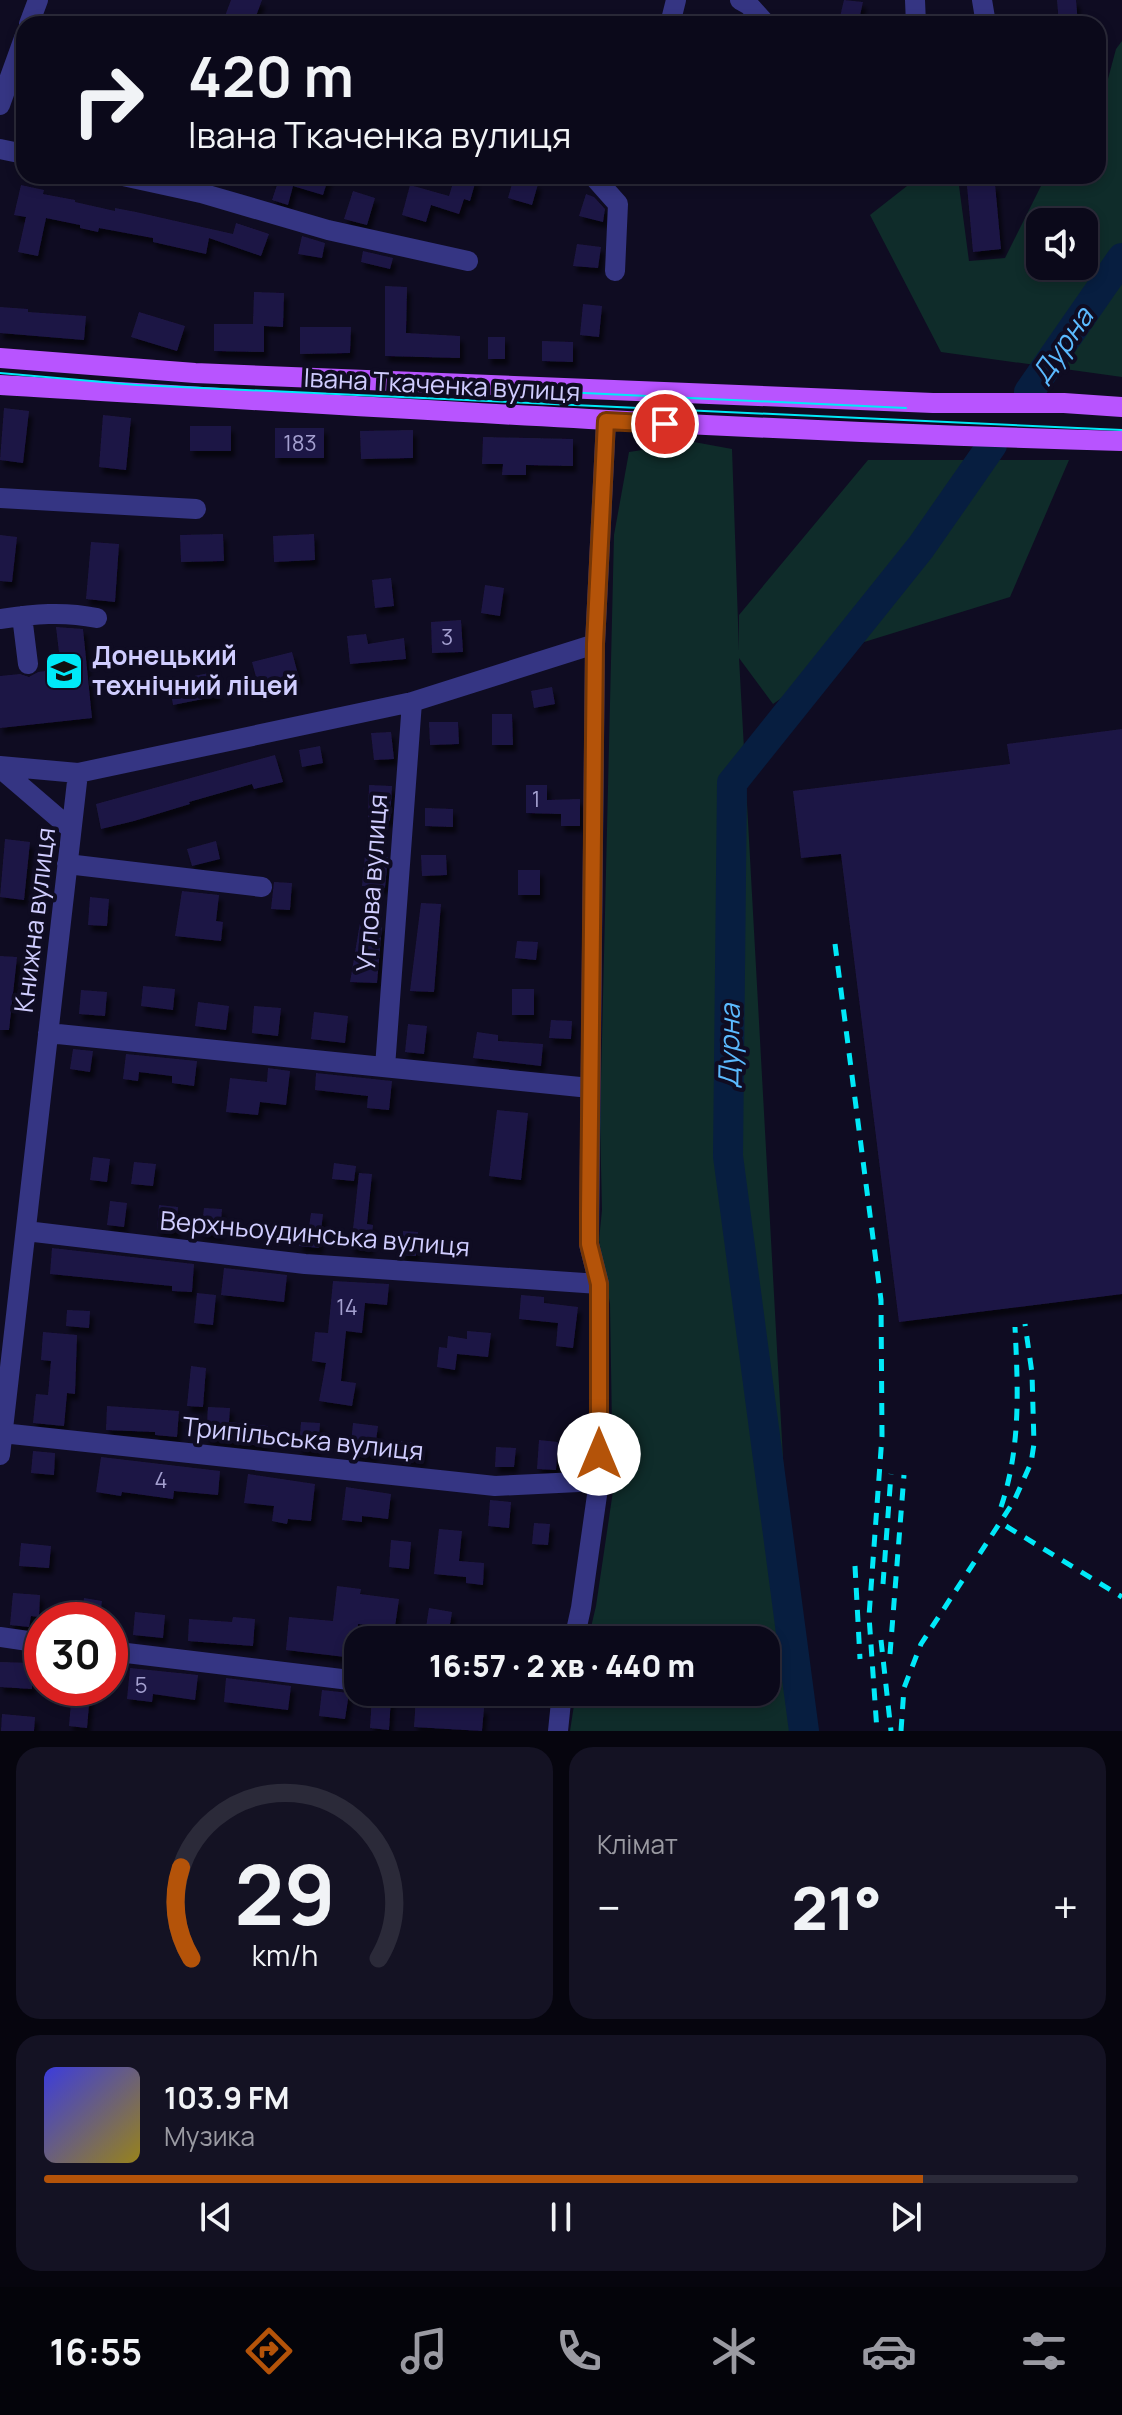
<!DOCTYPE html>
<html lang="uk">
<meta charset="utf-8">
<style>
body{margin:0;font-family:Manrope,sans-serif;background:#141223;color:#f1f3f6;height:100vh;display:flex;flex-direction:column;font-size:30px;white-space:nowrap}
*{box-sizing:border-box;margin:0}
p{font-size:26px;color:#9a9aa2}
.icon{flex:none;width:44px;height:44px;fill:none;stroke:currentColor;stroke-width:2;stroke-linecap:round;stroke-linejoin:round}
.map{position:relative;height:1731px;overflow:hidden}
.panel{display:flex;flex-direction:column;gap:16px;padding:16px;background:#06050e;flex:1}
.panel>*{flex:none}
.guide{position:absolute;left:16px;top:16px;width:1090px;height:168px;border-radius:24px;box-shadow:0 4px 12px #0003,0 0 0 2px #2b2a39;background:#0b091a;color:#f1f3f6;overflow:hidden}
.tools{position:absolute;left:1026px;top:208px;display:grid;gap:16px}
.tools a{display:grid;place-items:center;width:72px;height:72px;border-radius:16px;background:#0b091a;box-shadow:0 4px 12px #0003,0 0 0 2px #2b2a39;font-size:40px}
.speed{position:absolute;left:24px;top:1602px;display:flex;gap:16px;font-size:40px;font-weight:700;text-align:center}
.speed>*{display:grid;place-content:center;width:104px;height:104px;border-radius:50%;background:#0b091a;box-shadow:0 4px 12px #0003,0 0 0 2px #2b2a39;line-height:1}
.speed .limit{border:12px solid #d22;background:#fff;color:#111}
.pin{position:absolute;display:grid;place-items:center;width:68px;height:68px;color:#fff;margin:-34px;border:4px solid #fff;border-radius:50%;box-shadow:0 2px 8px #0007}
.me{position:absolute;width:88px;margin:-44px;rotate:0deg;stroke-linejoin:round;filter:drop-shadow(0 0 6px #0008)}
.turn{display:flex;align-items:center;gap:28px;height:168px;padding:0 40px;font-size:36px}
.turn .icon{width:104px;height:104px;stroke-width:2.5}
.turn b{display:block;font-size:56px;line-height:68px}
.big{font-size:60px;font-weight:800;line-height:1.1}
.panel .card{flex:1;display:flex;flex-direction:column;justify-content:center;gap:12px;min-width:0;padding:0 28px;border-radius:24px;background:#141223}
.panel .dial{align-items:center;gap:0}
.dial svg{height:208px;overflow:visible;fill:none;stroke:#2b2a39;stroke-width:7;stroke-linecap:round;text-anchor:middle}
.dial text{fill:#f1f3f6;stroke:none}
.song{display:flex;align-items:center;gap:24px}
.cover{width:96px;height:96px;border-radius:12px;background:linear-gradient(135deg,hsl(240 70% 55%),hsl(50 70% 35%))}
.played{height:8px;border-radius:4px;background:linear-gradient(90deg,#b45309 85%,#2b2a39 85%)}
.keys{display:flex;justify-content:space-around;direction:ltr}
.heat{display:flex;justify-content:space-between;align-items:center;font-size:44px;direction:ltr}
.panel .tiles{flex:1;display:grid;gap:16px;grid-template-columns:1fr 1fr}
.card:last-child{grid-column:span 2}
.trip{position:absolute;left:344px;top:1626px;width:436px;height:80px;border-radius:24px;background:#0b091a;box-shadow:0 4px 12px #0003,0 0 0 2px #2b2a39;font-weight:800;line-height:80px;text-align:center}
.tab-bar{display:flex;height:128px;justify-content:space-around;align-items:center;background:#04040a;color:#9a9aa2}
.tab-bar .icon{width:56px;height:56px}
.tab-bar .on{color:#b45309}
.tab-bar b{font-size:36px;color:#f1f3f6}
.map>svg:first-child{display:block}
.green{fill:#0f2c2a;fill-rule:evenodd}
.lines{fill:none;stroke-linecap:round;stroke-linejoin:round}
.river{stroke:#071e40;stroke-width:30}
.building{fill:#1e1744;filter:url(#shadow)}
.minor{stroke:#353583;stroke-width:20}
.major{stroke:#b854ff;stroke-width:20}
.tram{stroke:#00e9f8;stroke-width:2}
.rail{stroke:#00e9f8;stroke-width:5;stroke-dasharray:12 10;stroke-linecap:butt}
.route-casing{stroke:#753606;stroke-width:20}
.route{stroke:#b45309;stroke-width:14}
.labels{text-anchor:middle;stroke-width:8;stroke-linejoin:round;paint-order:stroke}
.number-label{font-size:22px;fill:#a4a0d0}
.street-label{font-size:26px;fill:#d0cdff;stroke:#0f0c22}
.poi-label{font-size:26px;font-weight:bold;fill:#d0cdff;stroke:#0f0c22;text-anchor:start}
.water-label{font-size:28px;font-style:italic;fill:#5bbaff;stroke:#0f0c22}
</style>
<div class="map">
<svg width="1122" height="1731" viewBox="0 0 1122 1731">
<defs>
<filter id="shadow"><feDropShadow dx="3.5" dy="6" stdDeviation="2" flood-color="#0009"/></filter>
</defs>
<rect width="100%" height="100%" fill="#0f0c22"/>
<!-- green -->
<path class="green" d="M1122,41V377L941,352L870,215L907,186H959L969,261L1005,258L1046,176H1098V116L1116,49ZM1084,222V266H1040V222Z
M694,442L732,449L739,651V615L868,460H1069L1010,597L861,643L773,704L739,658L798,1731H570L576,1692H766V1640H588L596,1606L613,1491L610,1304L599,1240L602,1210L600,1123L614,535L629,452Z"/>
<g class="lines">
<!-- river -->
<path class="river" d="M1029,392L1122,258
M804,1731L728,1156L732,783L921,547L992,445"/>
</g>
<!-- building -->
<path class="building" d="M231,0H262L253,24H222Z
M844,0L863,2L858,24L839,21Z
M1057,0H1076L1078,24H1059Z
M271,176H329L323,195L293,186L288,205L272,200L278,182L271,180Z
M455,176L476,180L470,201L464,199L459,214L431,205L426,222L402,215L410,185L449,196Z
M514,177L538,184L532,205L508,198Z
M995,184L1001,249L973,252L967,186Z
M21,185L44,190L43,194L75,200V202L115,211V208L136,212L233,234L236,223L269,234L261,256L209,238L206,254L153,242V238L99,228L98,232L80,228V225L46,218L38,256L18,252L26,217L14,215Z
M353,191L375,198L367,225L344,219Z
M586,194L594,197L605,209L603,222L579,216Z
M302,236L325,243L322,258L298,254Z
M577,244L601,247L598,268L573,266Z
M363,251L393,258L390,269L361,262Z
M385,286L407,287L406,333L460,336V358L385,356Z
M254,292L284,293L283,327L264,326V352L214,351V324H253Z
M583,304L602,306L599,337L580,335Z
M0,307L28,309V312L86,316L84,340L0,333Z
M139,312L185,326L177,351L131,337Z
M300,327H351L350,353L300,354Z
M488,337H505V359H488Z
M542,341L573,342V362L542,361Z
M4,408L29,411L23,463L0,460Z
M103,415L131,418L126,470L99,467Z
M190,426H231V451H190Z
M275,428H324V458H275Z
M413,430V458L361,459L360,431Z
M483,437L573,439V466L526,465V475H502L503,464H482Z
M223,534L224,561L181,562L180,535Z
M314,534L315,560L274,562L273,536Z
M0,535L17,537L12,582L0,581Z
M91,542L119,544L115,602L86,599Z
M391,578L394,606L375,608L372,580Z
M485,585L504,588L500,616L481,613Z
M461,620L463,652L432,653L431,622Z
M56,627L83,629L92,718L0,728V676L20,674L29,677L38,672L61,669Z
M366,634L368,644L404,638L406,659L350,664L347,636Z
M292,652L299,678L259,688L252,662Z
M214,672L218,696L173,705L169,681Z
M552,687L555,704L534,708L531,691Z
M492,714H512L513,745H492Z
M429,722H458L459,744L430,745Z
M1122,729V1294L899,1322L841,854L801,858L793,791L1010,764L1007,744Z
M391,732L394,759L374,760L371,733Z
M320,746L323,763L302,767L299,750Z
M275,755L283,782L254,789L252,784L189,802L190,804L134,821L101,829L96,804Z
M369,785L392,786L390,821L368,820Z
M526,785H547V800L580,799V826H561V814L526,813Z
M425,808L453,809V827L425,826Z
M5,839L30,842L24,900L0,897Z
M216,841L220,859L192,866L187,849Z
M365,855L388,857L385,888L362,886Z
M421,855H446L447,875L422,876Z
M518,870H540V895H518Z
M274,882L292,883L290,910L271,909Z
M182,891L219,895L216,921L223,922L221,941L175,936Z
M90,897L109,899L107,926L88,925Z
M421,903L441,904L434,992L410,991Z
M360,923L382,925L377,983L350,982Z
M517,941L538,942L536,960L515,958Z
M0,956L17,957L9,1030H0Z
M143,986L175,989L173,1010L141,1006Z
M512,989H534V1015H512Z
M81,990L107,992L105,1016L79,1014Z
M198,1002L229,1006L226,1030L195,1026Z
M254,1006L281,1008L278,1036L252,1033Z
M314,1012L348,1016L345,1043L311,1039Z
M551,1020L572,1021L571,1039L549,1038Z
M408,1024L427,1026L424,1054L405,1052Z
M477,1032L498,1035V1041L543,1044L541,1066L473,1058Z
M73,1049L93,1051L90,1072L70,1069Z
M126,1054L197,1061L194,1086L172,1083V1076L139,1072L138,1081L123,1079Z
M268,1068L290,1071L286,1105L260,1102L258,1115L226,1112L230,1078L267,1082Z
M316,1073L392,1081L389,1110L367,1108L368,1096L315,1090Z
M497,1110L528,1113L521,1180L489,1176Z
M93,1157L110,1159L107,1182L90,1180Z
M134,1162L156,1164L153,1186L131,1184Z
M334,1163L356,1166L354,1181L332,1179Z
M359,1173L372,1174L367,1224L373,1225L370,1250L351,1248Z
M110,1201L127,1203L124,1227L107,1225Z
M159,1205L178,1207L176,1232L157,1230Z
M204,1208L222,1209L220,1235L201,1233Z
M311,1213L323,1214L319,1248L299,1246L301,1226L309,1227Z
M403,1231L418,1232L416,1256L401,1255Z
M52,1248L194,1264L192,1292L172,1291V1286L50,1274Z
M224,1268L287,1275L284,1302L221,1295Z
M333,1281L389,1284L387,1305L365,1303L362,1333L346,1331L341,1381L356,1383L352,1406L319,1401L326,1363L312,1361L315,1332L328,1333Z
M197,1293L216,1295L213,1325L194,1323Z
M521,1295L544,1297V1303L578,1307L573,1348L556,1346L558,1323L519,1319Z
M67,1310L90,1311L89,1328L66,1326Z
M467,1331L491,1333L488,1357L457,1354L455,1370L437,1367L439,1347L447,1348L448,1336L467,1339Z
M43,1332L77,1335L75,1394L67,1393L64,1426L33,1423L36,1394L48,1395L51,1361L41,1360Z
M191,1366L206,1368L203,1407L187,1406Z
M107,1406L179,1411L177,1437L155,1435V1432L106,1430Z
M208,1407L230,1408L229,1422L268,1426L266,1446L206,1439Z
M301,1422L320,1423L318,1450L299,1449Z
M353,1423L378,1426L374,1456L350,1453Z
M539,1440L558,1442L556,1470L537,1469Z
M401,1441L424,1444L422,1461L399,1458Z
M496,1447L516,1448L514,1467H495Z
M33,1451L55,1453L54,1475L31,1473Z
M101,1457L220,1471L218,1495L174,1491L173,1499L122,1492L121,1496L96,1492Z
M248,1474L315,1484L311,1521L288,1519L287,1524L272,1521L274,1506L244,1503Z
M346,1487L391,1494L388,1519L362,1516V1522L342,1520Z
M490,1500L511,1502L509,1528L488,1526Z
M534,1523L550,1524L548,1545L532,1544Z
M439,1529L462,1531L459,1561L484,1563L483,1585L466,1583V1577L434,1574Z
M391,1540L411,1542L409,1569L389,1567Z
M21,1543L51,1546L49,1568L19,1566Z
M337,1586L361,1589L360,1594L399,1599L393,1640H376L377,1626L358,1624L354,1658L286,1650L289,1617L333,1621Z
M13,1593L40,1595L39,1617L31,1616L29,1627L10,1625Z
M84,1598L102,1601L99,1620H81Z
M429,1608L452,1612L448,1637L425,1634Z
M135,1612L165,1615L163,1638L133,1635Z
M233,1617L255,1619L253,1646L188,1641L189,1619L232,1622Z
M477,1624L508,1628L507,1640H475Z
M0,1662L33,1663L32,1689L0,1687Z
M130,1668L198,1675L195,1700L153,1694L152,1702L127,1699Z
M226,1678L291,1686L288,1710L224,1702Z
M322,1690L349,1693L345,1719L319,1716Z
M72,1691L90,1693L87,1728L69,1726Z
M372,1696L391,1698L389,1730L370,1728Z
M416,1697L435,1699L444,1705L484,1708L482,1731L414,1727Z
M2,1714L35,1717L34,1731H1Z"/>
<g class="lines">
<!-- minor -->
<path class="minor" d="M740,0L749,5L766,24
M915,0L916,24
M982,0L986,24
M29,24L38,0
M670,24L676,0
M0,105L24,38
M0,149L24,154
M123,176L201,193L328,230L468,261
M597,176L594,177L618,204L615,271
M0,498L196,509
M22,616L28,664
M0,619C34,614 63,611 97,618
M0,766L78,773L412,702L595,644
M0,768L71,829
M67,864L262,887
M48,1033L590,1088
M385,1067L412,702
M26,1231L305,1264L599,1284
M2,1433L495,1486L599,1481
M0,1455L78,773
M0,1637L42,1643
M574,1640L581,1608L599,1481V1284L589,1244L595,644L606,421
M110,1651L358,1681
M446,1692L469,1695L562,1694
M558,1731L562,1692"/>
<!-- major -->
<path class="major" d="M0,358L195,373L933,403H1064L1122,407
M0,385C374,407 748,431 1122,441"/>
<!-- tram -->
<path class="tram" d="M0,373L137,385L1122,430
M563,392L906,408"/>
<!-- rail -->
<path class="rail" d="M835,944L881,1300L882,1436L869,1616L877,1731
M1001,1507C1021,1447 1018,1389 1015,1327
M1006,1526L1122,1597
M855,1566L860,1659
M883,1584L891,1474
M881,1640L891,1731
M890,1654L904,1475
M901,1731L904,1688L921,1644L1014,1501L1031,1463L1034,1444L1032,1373L1025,1324"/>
</g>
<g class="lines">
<defs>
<path id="route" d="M599,1454V1284L589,1244V1213L595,644L606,421L665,424"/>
</defs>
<!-- route casing -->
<use href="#route" class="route-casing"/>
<!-- route -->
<use href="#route" class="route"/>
</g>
<!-- icons -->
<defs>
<symbol id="university-square" viewBox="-11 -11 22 22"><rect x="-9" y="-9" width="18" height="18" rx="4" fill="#00e9f8" stroke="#0f0c22"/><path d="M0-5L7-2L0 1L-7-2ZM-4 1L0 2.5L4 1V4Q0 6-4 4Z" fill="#111"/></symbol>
</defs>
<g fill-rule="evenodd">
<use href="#university-square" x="42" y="649" width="44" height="44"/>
</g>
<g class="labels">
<!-- number labels -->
<g class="number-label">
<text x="300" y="451">183</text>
<text x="447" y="645">3</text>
<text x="536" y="807">1</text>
<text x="347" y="1315">14</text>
<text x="161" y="1488">4</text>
<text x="141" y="1693">5</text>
</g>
<!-- street labels -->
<g class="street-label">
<text transform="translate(442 385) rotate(3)" y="9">Івана Ткаченка вулиця</text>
<text transform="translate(372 883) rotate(-86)" y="9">Углова вулиця</text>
<text transform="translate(35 920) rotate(-83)" y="9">Книжна вулиця</text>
<text transform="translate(315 1234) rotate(5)" y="9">Верхньоудинська вулиця</text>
<text transform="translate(303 1439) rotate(6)" y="9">Трипільська вулиця</text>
</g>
<!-- poi labels -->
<g class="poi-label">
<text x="92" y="665">Донецький<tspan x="92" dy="30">технічний ліцей</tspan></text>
</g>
<!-- water labels -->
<g class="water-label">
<text transform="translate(1062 345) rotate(-55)" y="10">Дурна</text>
<text transform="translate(729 1046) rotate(-89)" y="10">Дурна</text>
</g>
</g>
</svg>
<div class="tools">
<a><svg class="icon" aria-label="sound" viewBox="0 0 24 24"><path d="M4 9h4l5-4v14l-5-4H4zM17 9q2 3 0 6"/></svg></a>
</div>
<div class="speed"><div class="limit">30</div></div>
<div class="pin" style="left:665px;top:424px;background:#d93025"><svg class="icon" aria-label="arrive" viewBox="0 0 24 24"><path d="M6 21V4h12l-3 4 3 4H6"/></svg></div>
<svg class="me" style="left:599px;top:1454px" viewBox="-20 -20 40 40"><circle r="19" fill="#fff"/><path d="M0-13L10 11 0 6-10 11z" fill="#b45309"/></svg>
<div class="trip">16:57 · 2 хв · 440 m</div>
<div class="guide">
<div class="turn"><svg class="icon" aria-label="right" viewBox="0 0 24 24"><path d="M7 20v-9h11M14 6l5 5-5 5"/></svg><div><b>420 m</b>Івана Ткаченка вулиця</div></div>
</div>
</div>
<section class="panel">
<div class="tiles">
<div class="card dial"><svg viewBox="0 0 100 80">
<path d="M14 69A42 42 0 1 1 86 69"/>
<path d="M14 69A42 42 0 0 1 10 34" stroke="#b45309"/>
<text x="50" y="56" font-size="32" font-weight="700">29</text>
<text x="50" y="72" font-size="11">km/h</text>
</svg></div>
<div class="card"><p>Клімат</p>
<div class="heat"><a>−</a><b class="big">21°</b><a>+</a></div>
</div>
<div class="card">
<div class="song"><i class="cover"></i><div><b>103.9 FM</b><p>Музика</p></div></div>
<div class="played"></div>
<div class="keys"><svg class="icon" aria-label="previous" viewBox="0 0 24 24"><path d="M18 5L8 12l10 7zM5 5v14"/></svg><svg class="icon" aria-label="pause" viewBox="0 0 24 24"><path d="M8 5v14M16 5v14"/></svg><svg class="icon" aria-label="next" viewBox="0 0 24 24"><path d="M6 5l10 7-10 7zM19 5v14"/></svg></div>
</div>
</div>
</section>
<nav class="tab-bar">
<b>16:55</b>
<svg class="icon on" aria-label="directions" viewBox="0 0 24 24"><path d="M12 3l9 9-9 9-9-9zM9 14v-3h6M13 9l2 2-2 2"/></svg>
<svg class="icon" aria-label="music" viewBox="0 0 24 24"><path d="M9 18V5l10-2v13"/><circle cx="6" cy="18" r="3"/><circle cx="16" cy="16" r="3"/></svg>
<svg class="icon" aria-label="phone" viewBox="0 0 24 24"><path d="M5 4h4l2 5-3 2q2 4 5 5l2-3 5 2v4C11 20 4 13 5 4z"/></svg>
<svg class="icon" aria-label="climate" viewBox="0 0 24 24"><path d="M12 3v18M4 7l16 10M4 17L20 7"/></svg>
<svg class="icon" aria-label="car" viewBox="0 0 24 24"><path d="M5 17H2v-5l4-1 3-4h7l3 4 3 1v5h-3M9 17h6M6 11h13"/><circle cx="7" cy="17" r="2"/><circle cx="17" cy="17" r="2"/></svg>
<svg class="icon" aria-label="filters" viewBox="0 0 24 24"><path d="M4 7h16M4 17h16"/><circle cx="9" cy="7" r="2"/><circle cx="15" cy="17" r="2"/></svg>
</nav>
